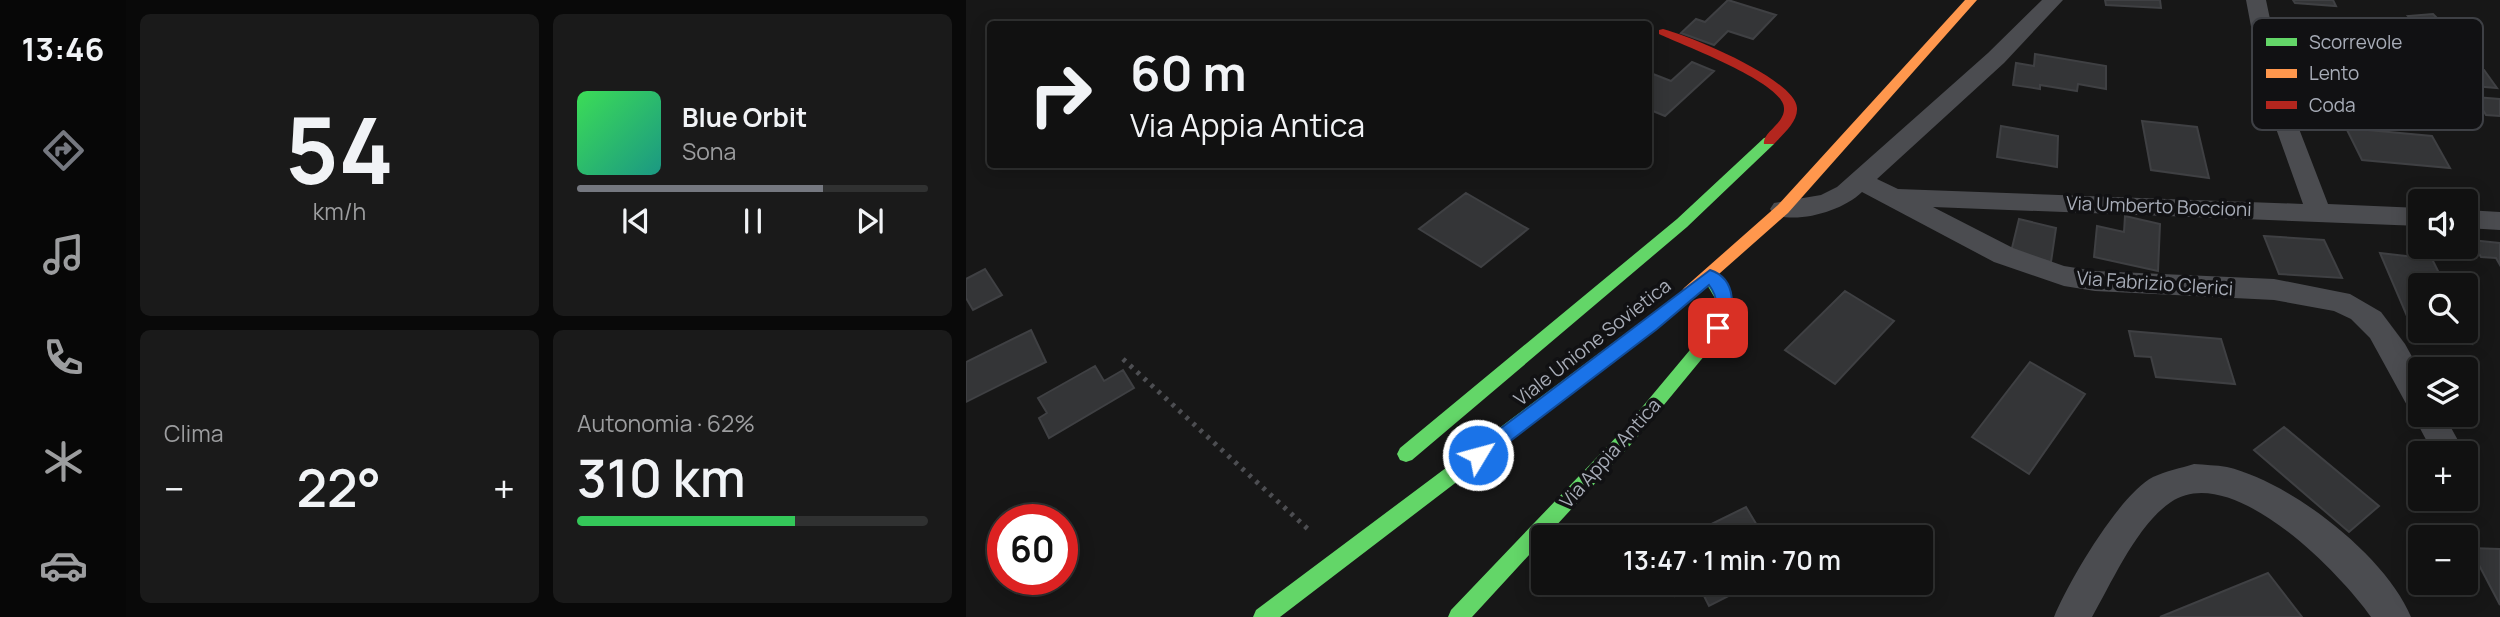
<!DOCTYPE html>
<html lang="it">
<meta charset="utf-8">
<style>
body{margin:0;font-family:Manrope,sans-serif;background:#1a1a1a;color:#f1f3f6;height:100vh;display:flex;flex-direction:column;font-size:26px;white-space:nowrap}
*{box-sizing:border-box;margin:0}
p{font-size:23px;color:#9c9d9f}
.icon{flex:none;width:38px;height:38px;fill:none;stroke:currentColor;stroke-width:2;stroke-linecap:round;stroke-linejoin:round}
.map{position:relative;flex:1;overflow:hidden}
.drawer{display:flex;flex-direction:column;gap:14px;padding:14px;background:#090909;width:840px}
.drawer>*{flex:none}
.guide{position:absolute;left:21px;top:21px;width:665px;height:147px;border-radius:7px;box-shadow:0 4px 18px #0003,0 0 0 2px #303131;background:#111;color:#f1f3f6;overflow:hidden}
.tools{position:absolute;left:1442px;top:189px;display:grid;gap:14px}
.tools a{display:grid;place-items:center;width:70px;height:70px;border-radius:7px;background:#111;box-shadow:0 4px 18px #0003,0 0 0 2px #303131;font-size:35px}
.speed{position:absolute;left:21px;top:504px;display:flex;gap:14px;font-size:35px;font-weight:700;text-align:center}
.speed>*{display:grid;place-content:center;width:91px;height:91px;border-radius:50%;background:#111;box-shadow:0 4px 18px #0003,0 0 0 2px #303131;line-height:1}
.speed .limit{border:10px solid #d22;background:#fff;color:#111}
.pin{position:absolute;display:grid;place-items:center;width:60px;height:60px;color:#fff;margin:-30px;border-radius:14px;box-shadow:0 4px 10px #0006}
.me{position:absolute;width:77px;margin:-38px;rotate:53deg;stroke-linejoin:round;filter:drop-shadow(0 0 5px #0008)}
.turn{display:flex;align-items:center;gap:24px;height:147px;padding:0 28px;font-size:32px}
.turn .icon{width:91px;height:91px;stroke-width:2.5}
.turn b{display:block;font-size:49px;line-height:60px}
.big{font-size:52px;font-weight:600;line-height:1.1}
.drawer .card{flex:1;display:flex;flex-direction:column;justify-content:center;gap:10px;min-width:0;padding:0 24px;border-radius:10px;background:#1a1a1a}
.drawer .dial{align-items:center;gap:0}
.dial b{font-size:91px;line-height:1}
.song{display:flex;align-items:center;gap:21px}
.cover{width:84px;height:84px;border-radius:10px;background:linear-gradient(135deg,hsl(130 70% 55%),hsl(170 70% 35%))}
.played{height:7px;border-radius:4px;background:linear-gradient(90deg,#757880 70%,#303131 70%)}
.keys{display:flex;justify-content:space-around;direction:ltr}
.heat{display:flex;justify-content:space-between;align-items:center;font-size:38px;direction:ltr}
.charge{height:10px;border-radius:5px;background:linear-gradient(90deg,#34c759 62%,#303131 0)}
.drawer .tiles{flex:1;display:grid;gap:14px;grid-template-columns:repeat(2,1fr)}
.trip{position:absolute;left:565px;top:525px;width:402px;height:70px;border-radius:7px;background:#111;box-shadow:0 4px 18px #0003,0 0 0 2px #303131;font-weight:600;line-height:70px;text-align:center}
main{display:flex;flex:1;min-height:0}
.tab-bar{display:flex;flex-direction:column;width:126px;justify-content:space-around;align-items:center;background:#070707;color:#9c9d9f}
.tab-bar .icon{width:49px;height:49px}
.tab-bar .active{color:#757880}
.tab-bar b{font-size:32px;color:#f1f3f6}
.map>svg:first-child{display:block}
.building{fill:#343537;stroke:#3f4043;stroke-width:2}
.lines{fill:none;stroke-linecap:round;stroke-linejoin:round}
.path{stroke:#4d4e52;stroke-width:5;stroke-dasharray:3.5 6;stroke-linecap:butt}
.street{fill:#4b4c50;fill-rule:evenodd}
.fast{fill:#63d668;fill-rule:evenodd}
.slow{fill:#ff974d;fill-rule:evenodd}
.jam{fill:#b3261e;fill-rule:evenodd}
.route{fill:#1a73e8;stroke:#114b97;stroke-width:2}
.labels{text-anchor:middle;stroke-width:7;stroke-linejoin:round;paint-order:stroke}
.street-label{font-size:19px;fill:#a8adb8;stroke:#111113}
.key{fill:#111113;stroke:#3e4045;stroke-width:2}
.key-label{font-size:19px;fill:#a8adb8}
</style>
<main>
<nav class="tab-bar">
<b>13:46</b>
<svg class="icon active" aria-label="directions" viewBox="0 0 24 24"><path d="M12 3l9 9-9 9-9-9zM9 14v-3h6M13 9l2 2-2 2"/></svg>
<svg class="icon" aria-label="music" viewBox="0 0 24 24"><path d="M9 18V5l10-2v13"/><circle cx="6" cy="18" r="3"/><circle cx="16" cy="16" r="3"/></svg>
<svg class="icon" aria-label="phone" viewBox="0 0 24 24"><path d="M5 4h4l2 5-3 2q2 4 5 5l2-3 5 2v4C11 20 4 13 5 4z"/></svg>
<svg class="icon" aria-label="climate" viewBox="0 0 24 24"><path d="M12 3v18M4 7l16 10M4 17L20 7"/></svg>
<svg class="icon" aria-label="car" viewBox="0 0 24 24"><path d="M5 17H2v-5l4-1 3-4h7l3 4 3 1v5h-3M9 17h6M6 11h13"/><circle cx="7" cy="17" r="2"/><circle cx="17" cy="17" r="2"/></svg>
</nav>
<section class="drawer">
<div class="tiles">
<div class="card dial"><b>54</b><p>km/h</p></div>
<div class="card">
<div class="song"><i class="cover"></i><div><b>Blue Orbit</b><p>Sona</p></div></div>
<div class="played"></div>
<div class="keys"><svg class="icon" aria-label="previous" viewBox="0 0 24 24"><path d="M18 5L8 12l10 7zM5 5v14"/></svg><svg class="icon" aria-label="pause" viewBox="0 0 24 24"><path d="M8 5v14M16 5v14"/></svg><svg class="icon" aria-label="next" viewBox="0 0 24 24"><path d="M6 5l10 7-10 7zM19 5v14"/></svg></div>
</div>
<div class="card"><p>Clima</p>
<div class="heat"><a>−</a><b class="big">22°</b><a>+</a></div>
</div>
<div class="card"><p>Autonomia · 62%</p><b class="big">310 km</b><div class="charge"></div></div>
</div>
</section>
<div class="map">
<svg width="1534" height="617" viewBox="0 0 1534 617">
<rect width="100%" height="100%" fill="#171717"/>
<!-- building -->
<path class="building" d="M762,0L810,15L787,39L762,31L748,45L715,33L730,19L739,22Z
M1139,0H1194L1195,8L1140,5Z
M1327,0H1367L1370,6L1329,3Z
M1467,14L1482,29L1456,30L1442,16Z
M1069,54L1140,66V89L1112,84L1111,91L1074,85V89L1047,85L1050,63L1068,66Z
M726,62L748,71L699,116L682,109V72L705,81Z
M1484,68L1518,70L1531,88L1496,85Z
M1509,97L1534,99V116L1520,115Z
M1176,121L1231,127L1243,178L1185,170Z
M1035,126L1092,136L1091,167L1031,157Z
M1380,128L1466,136L1484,168L1396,160Z
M500,193L562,229L515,267L453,229Z
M1159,216L1194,224L1192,271L1128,257L1131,226L1158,232Z
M1053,219L1090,228L1085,262L1045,252Z
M1298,236L1358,240L1376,278L1313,274Z
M1505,240L1534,243V265L1530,258L1515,257Z
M1414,253L1466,259L1479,285H1454V331L1500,330L1506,344L1450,337Z
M19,269L36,295L7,310L0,298V279Z
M879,291L928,321L869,384L819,350Z
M65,330L80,362L0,402V362Z
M1163,331L1255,339L1269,384L1190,377L1185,357L1169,356Z
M1064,362L1119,394L1063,474L1006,437Z
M129,366L138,381L157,370L168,388L83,438L73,418L81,413L72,398Z
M1318,427L1413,506L1383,532L1288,450Z
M780,507L798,537H719Z
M1504,548L1534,549V605Z
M1302,573L1336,617H1194Z
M703,583H788L743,606L732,584L709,596Z"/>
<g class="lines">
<!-- path -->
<path class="path" d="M157,359L344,531"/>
<!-- street -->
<path class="street" d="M1076,0H1097L1038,63L911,179L932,189L1337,204L1298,95L1280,0H1300L1320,95L1362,204L1454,208V226L967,207L1047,248L1098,266L1129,271L1308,279L1384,294L1415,312L1439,344L1454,371V415H1478L1499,453H1467L1447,415L1449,411L1443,409L1404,338L1385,319L1368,311L1308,300L1129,291L1098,286L1028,262L896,192C876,211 835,223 808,215L804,209L808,203L855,195L871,187L1022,53Z
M1500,210L1534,212V230L1500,228Z
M1228,464C1239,465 1250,465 1261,467C1325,482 1420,556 1445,617H1405C1373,572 1266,461 1205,502C1171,525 1146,582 1126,617H1088C1102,582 1154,494 1187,477C1200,471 1215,468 1228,464Z"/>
<!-- fast -->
<path class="fast" d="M803,137L808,138V144L721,227L446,460L440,462L434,460L431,454L434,448L711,219L798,138Z
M744,270L749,272L766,300L758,332L669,440L506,617H482L485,610L657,430L744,326L750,300L736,276Z
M723,286L731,292L728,296L692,328L314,617H287L290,610Z"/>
<!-- slow -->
<path class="slow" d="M999,0H1011L822,213L728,296H718L715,292L718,288L812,205Z"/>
<!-- jam -->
<path class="jam" d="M697,29C724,36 829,79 831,108C832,122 816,135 808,144H798C796,132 819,124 818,108C817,82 716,45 693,34V30Z"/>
</g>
<!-- route -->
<path class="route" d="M744,270C772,279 769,312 758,332H747L744,328C750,311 755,301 743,285L691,329L518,461H506L503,455L506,450Z"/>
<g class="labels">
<!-- street labels -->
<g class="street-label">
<text transform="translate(1193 206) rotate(2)" y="7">Via Umberto Boccioni</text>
<text transform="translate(1189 283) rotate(4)" y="7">Via Fabrizio Clerici</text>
<text transform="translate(626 342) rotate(-38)" y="7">Viale Unione Sovietica</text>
<text transform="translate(644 453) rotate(-48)" y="7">Via Appia Antica</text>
</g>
</g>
<!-- legend -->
<rect x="1286" y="18" width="231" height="112" rx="10" class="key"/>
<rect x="1300" y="38" width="31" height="8" fill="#63d668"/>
<rect x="1300" y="69" width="31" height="9" fill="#ff974d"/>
<rect x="1300" y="101" width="31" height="8" fill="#b3261e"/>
<g class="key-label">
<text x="1343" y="49">Scorrevole</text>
<text x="1343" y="80">Lento</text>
<text x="1343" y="112">Coda</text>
</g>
</svg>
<div class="tools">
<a><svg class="icon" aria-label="sound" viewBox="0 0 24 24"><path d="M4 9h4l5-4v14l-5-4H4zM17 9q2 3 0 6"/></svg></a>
<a><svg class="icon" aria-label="search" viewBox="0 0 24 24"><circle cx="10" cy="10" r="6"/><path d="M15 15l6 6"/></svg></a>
<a><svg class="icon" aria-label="layers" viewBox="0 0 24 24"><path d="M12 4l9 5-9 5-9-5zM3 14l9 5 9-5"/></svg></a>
<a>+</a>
<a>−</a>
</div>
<div class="speed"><div class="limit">60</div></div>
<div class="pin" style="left:752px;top:328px;background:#d93025"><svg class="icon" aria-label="arrive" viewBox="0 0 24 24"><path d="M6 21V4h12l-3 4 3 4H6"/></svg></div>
<svg class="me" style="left:512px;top:455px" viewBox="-20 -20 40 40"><circle r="17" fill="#1a73e8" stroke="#fff" stroke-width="3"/><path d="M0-11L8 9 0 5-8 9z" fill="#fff"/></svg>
<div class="trip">13:47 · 1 min · 70 m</div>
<div class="guide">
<div class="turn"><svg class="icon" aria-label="right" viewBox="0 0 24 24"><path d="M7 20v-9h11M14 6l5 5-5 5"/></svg><div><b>60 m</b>Via Appia Antica</div></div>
</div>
</div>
</main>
